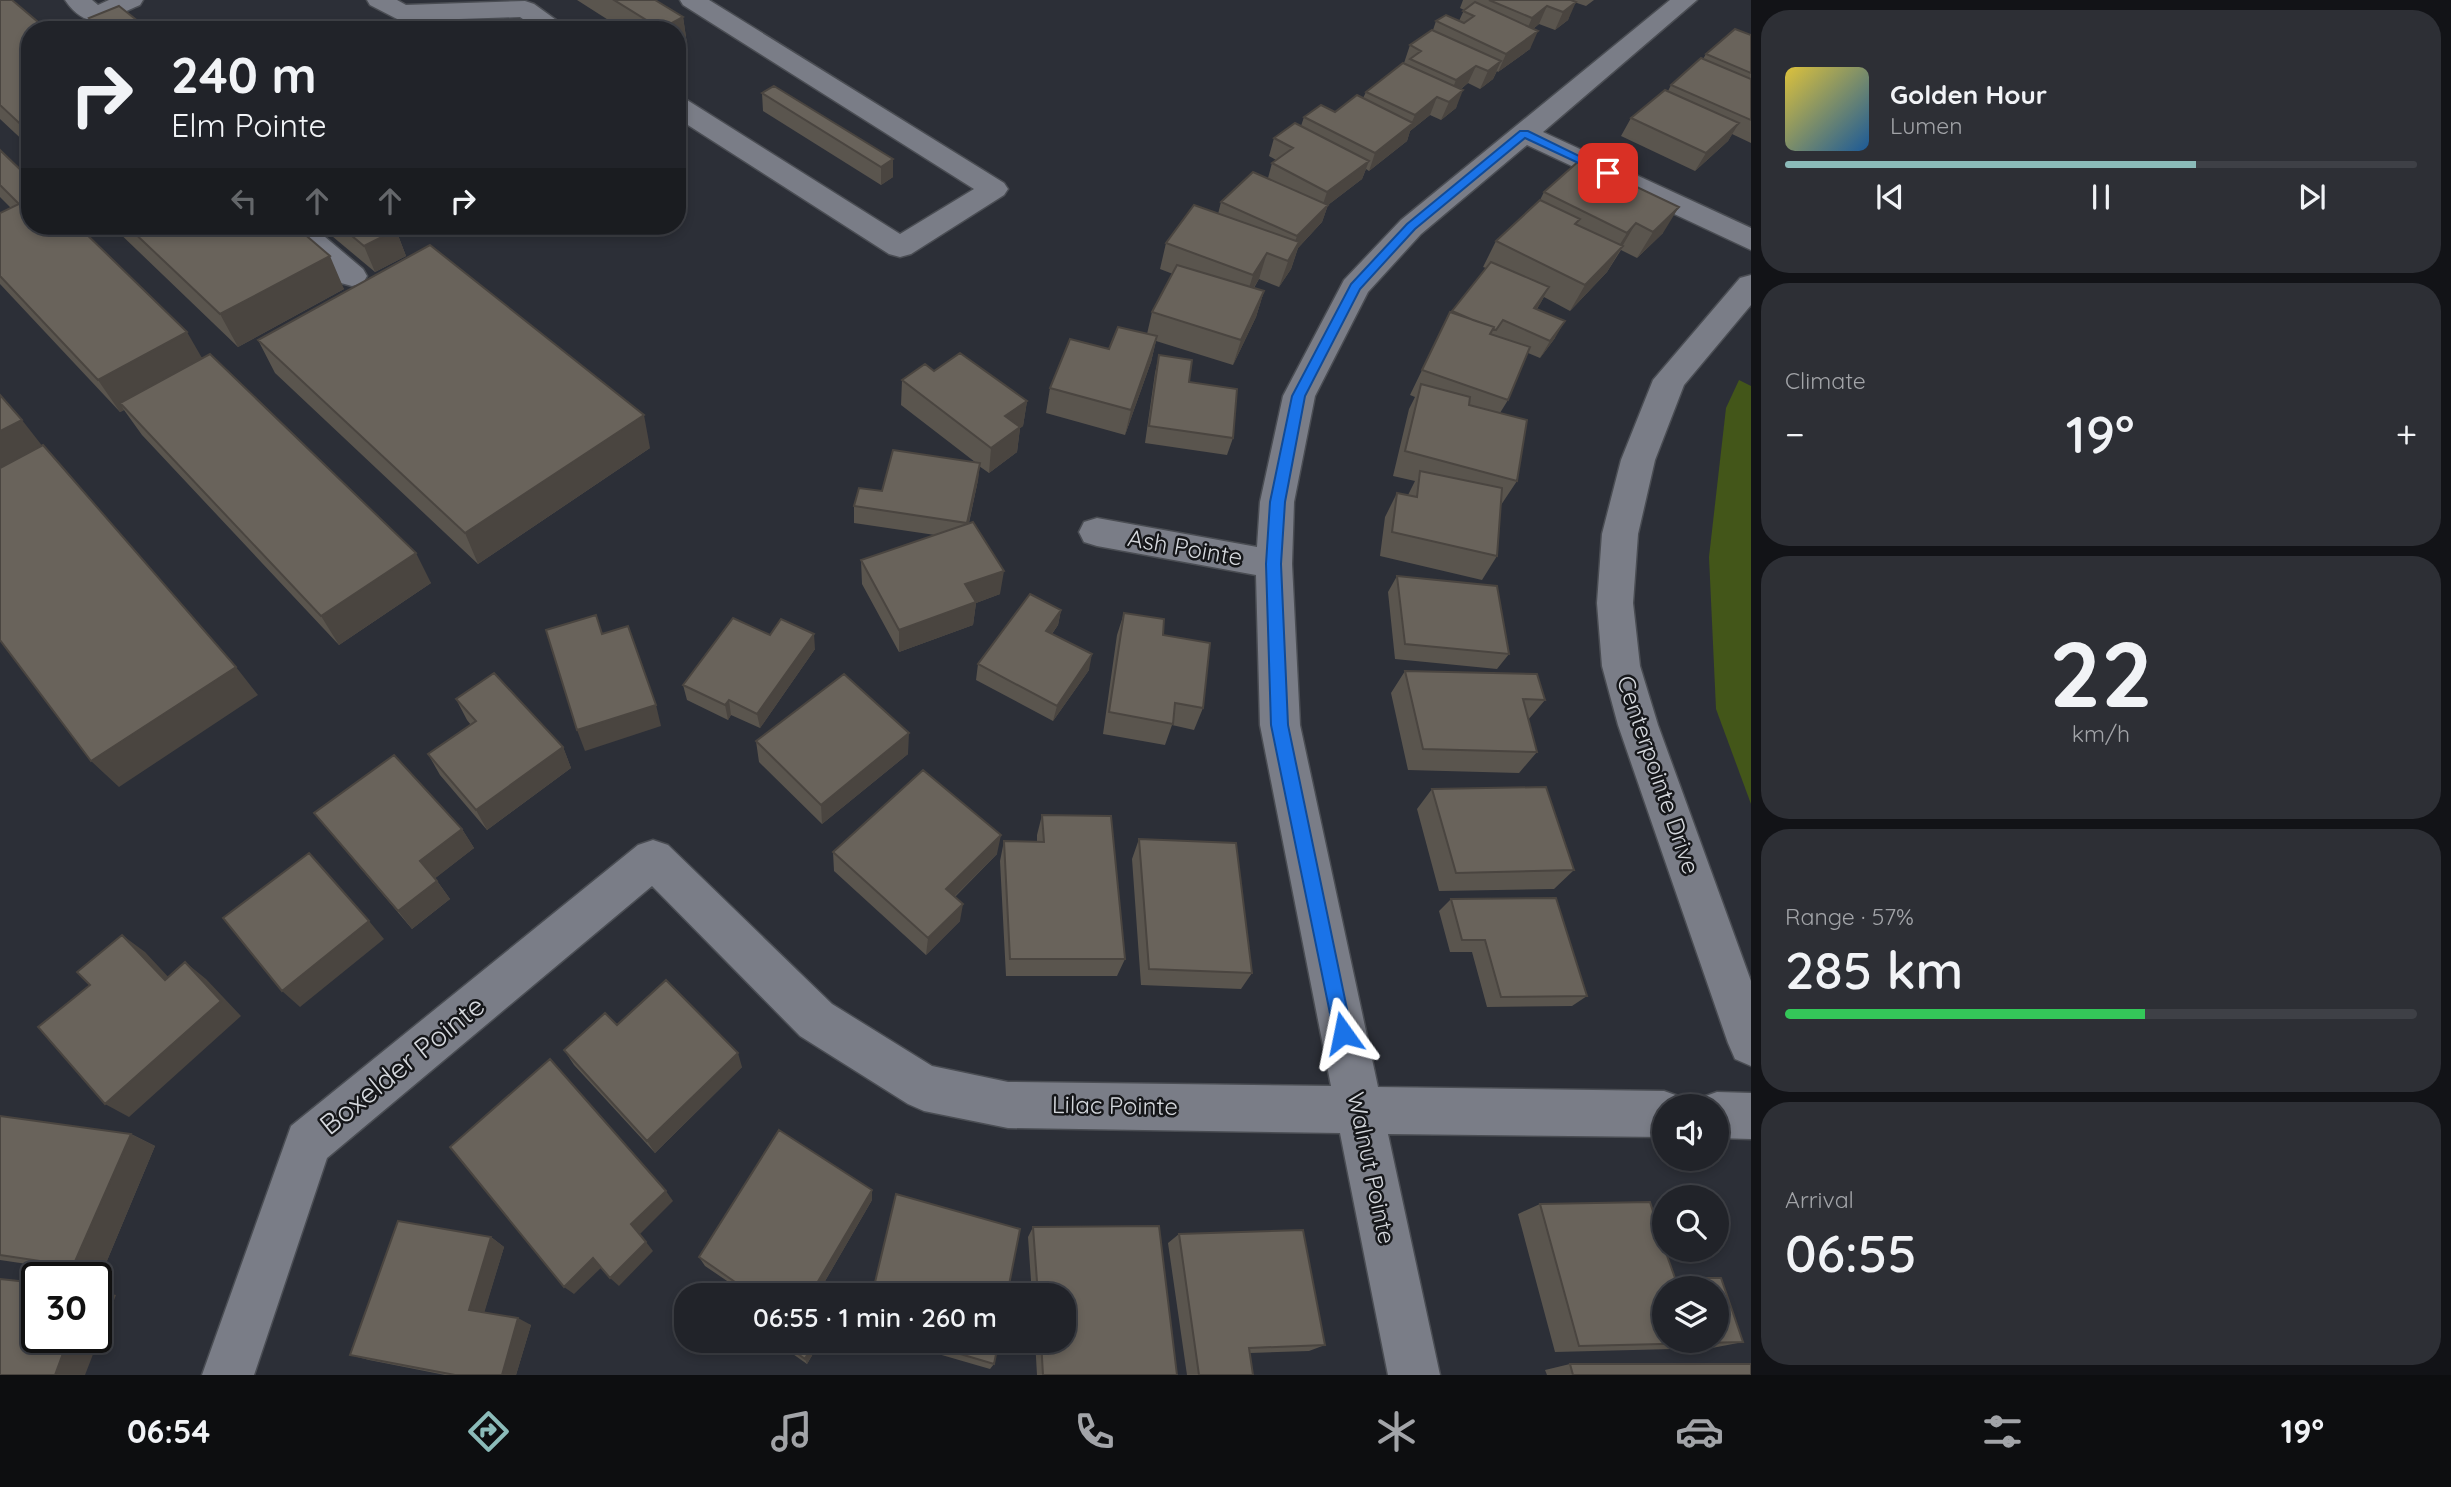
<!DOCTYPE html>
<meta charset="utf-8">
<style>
body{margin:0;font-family:Quicksand,sans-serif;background:#2d2f35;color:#f1f3f6;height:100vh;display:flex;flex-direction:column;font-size:26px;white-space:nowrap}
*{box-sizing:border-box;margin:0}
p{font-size:23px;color:#a2a4a8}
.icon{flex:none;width:38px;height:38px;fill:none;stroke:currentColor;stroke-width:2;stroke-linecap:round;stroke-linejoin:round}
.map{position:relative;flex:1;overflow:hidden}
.side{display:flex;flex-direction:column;gap:10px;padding:10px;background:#121317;width:700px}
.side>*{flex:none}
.top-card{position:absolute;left:21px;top:21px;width:665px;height:214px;border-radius:28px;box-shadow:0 4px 10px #0003,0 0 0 2px #3e4046;background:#212329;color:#f1f3f6;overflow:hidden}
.buttons{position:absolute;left:1652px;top:1094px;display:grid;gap:14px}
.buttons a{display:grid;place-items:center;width:77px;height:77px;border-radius:50%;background:#212329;box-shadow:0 4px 10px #0003,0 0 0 2px #3e4046;font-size:35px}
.speed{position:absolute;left:21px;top:1262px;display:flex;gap:14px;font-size:35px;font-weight:700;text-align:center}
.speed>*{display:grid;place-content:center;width:91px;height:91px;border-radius:50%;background:#212329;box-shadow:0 4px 10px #0003,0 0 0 2px #3e4046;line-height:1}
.speed .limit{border:4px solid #111;border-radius:10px;background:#fff;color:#111}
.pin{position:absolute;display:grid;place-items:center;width:60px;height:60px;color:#fff;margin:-30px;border-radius:14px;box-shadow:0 4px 10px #0006}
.me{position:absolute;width:77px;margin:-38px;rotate:348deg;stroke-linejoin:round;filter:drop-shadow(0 0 5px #0008)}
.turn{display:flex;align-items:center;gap:24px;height:147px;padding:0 35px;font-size:32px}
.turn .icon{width:91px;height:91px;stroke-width:2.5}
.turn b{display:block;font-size:49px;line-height:60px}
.lanes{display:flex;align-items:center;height:66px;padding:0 35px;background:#0003;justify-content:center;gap:35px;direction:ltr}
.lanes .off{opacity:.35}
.big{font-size:52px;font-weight:600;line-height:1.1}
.side .widget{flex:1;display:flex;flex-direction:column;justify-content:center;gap:10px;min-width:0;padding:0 24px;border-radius:28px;background:#2d2f35}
.side .dial{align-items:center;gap:0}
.dial b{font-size:91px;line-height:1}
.song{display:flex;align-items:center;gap:21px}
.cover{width:84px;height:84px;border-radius:10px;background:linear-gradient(135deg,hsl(50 70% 55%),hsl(210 70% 35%))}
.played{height:7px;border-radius:4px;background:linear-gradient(90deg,#8bbbb9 65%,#3e4046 65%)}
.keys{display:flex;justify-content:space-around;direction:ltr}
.heat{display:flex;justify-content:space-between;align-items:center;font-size:38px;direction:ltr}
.charge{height:10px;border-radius:5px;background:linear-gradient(90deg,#34c759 57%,#3e4046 0)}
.trip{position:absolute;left:674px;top:1283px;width:402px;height:70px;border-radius:28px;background:#212329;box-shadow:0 4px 10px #0003,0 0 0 2px #3e4046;font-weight:600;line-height:70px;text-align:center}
.dock{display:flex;height:112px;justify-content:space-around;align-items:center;background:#0d0e10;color:#a2a4a8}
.dock .icon{width:49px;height:49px}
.dock .on{color:#8bbbb9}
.dock b{font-size:32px;color:#f1f3f6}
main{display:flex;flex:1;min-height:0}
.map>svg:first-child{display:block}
.green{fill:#435619}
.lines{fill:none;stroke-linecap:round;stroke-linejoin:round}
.minor-casing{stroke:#4a4d53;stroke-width:3}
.minor{fill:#7a7d87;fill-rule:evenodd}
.wall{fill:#5a554e}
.shaded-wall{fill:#4a4540}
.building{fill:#69635b;stroke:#4a4540;stroke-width:2;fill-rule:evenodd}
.route{fill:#1a73e8;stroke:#114b97;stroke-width:2}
.labels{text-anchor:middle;stroke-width:5;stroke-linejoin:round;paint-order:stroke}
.street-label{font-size:24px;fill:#d5d8dd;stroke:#16171a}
.near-street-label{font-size:28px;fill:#d5d8dd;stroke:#16171a}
</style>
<main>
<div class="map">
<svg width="1751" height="1375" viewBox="0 0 1751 1375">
<rect width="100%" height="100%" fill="#2c2f37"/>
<!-- green -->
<path class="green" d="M1739,380L1751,386V804L1716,709L1709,557L1726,408Z"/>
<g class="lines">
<defs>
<path id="minor" d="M65,0H92L98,5L109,0H143L140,5C109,18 88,34 65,0Z
M367,0H397L406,5L525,1L534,4L570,30H539L520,17L401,21L370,5Z
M680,0H709L1004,183L1008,189L1004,195L911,254L900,257L889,254L677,118V98L687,100L900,234L974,189L683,5Z
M1670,0H1697L1543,132L1751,228V250L1527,145L1421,234L1368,292L1315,396L1294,502L1292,564L1300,725L1378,1087L1664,1091L1681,1097L1684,1106H1664V1137L1388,1134L1440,1375H1388L1340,1133L1008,1128L924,1111L908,1104L800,1036L652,886L327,1158L254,1375H202L291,1126L638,845L653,840L668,845L832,1004L932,1066L1008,1082L1331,1086L1260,725L1256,575L1097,546L1084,542L1079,532L1084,522L1097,518L1257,547L1260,502L1283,396L1344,280L1401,220Z
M279,226H312L363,269L367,276L363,283L352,286L341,283Z
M1751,275V305L1684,385L1655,460L1638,534L1633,603L1640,666L1658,725L1751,981V1066L1735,1059L1728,1043L1618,725L1602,666L1597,603L1602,534L1621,460L1653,380L1740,278Z
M1717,1092L1751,1093V1139L1717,1138V1106H1697L1700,1098Z"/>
</defs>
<!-- minor casing -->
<use href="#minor" class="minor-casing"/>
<!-- minor -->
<use href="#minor" class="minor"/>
</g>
<!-- wall -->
<path class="wall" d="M0,0L44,27L30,30V147L0,119Z
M577,0H655L683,17L687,44L677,49V30H624Z
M1463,0H1594L1586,6L1574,2L1568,20L1555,30L1539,24L1533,29L1530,49L1498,72L1497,71L1493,79L1480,89L1468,83L1461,89L1456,108L1441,120L1430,115L1410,131L1407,141L1369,171L1366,169L1362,179L1328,205L1322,222L1298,248L1291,269L1279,287L1259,279L1254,288L1264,291L1256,317L1233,365L1156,341L1151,362L1125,435L1046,413L1050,388L1109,349L1147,334L1152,312L1173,274L1160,269L1166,243L1218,214L1221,202L1268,178L1272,163L1276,160L1269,156L1274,138L1301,126L1304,117L1335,112L1363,98L1366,92L1404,63L1410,45L1433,30L1436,21H1459L1464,10L1460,8Z
M89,18L149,30H96Z
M1751,35V143L1732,134L1728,141L1695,171L1621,136L1631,118L1668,91L1671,85L1703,59L1706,54Z
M762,93L893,159V177L881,185L763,111Z
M0,150L202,358L431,583L339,645L142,435L124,410L120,412L0,284V213L11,208L0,197Z
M1544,192L1663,233L1637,258L1621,250L1607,272L1570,311L1544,297L1537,309L1555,338L1540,358L1528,353L1508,400L1500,413L1517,481L1501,505L1497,556L1482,580L1380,556L1385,517L1397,493L1408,495L1415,481L1393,476L1409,409L1415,397L1410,395L1450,312L1451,313L1486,268L1483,267L1496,241L1540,200Z
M112,226H295L344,289L238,347Z
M320,226H391L396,230L406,256L375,272Z
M258,340L650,448L478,564L275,373Z
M1159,355L1189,382L1233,438L1227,455L1145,443L1155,373Z
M934,371L1027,401L1023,426L1020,428L1017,452L989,473L979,466L978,480L969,523L1000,594L976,603L973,625L899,652L862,584L861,560L935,535L854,523V506L882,491L975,462L901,405L902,380Z
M1397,576L1509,654L1497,669L1395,659L1388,592Z
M1061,610L1058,625L1052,634L1089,670L1053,721L976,680L978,664Z
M1124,613L1163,635L1203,708L1194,730L1172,725L1165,745L1103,734L1117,635Z
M770,635L815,649L760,728L731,715L728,720L687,700L683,685Z
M1405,671L1545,700L1528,720L1537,752L1519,773L1408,770L1391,693Z
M456,699L563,747L571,768L487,830L440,775L428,754L471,725L467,720Z
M756,741L908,754L822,824L759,762Z
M1432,789L1574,870L1554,889L1439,891L1417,809Z
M314,813L462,829L474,848L435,878L450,899L412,929Z
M1042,815L1125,959L1117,976H1006L1000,861L1004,841L1037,842V835Z
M1139,839L1252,973L1241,989L1141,985L1132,859Z
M833,852L997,854L955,897L960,921L926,955L834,871Z
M1451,899L1587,996L1572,1006L1487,1007L1472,952H1450L1439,911Z
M617,1025L742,1067L655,1153L574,1065L564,1050Z
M0,1116L131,1134L155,1146L101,1275L0,1260Z
M872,1200L817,1295H727L733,1285L705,1266L699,1257Z
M1540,1204L1675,1278L1743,1342L1712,1348L1555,1352L1518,1214Z
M1033,1227L1177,1375H1037L1035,1340H1064V1295H1032L1028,1237Z
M1179,1234L1325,1345L1309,1351L1250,1353L1253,1375H1187L1168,1243Z
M491,1237L504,1247L484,1312L531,1325L516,1375H445L369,1360L350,1355Z
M773,1340H821L807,1364Z
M890,1340H999L994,1364L990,1369Z
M1570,1364L1751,1375H1547L1545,1370Z"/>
<!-- shaded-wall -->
<path class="shaded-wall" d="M1576,2L1568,20L1555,30L1563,12Z
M1547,6L1539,24L1524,36L1532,18Z
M683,17L687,44L677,49V30H661V29Z
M1538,31L1530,49L1498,72L1506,54Z
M1501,61L1493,79L1480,89L1488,71Z
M1476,66L1468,83L1449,98L1456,80Z
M1463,90L1456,108L1441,120L1449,102Z
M1437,97L1430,115L1410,131L1407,141L1369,171L1375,153L1411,124L1415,115Z
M1739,123L1728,141L1695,171L1706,153Z
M893,159V177L881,185V167Z
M1369,161L1362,179L1328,205L1322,222L1298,248L1291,269L1279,287L1297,236L1321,210L1327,192Z
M1679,207L1663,233L1637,258L1653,232Z
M1636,223L1607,272L1570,311L1585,285L1612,257L1627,233Z
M396,230L406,256L375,272L364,246Z
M1267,253L1259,279L1245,301L1253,275Z
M330,256L344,289L238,347L220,314Z
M1549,287L1540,304L1525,325L1534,308Z
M1264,291L1256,317L1233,365L1241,340Z
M1565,321L1555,338L1540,358L1550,341Z
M187,332L206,365L120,403L124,410L120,412L98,380Z
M1157,336L1151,362L1125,435L1131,410Z
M1027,401L1023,426L1020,428L1017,452L989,473L991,448L1005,416Z
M644,415L650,448L478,564L465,533Z
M22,420L47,452L0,477V431Z
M980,463L978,480L965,540L967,523Z
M416,553L431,583L339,645L321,616Z
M1004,571L1000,594L976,603L973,625L899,652V630L965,584Z
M1061,610L1058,625L1043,646L1046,631Z
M814,634L815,649L760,728L757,714Z
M1092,654L1089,670L1053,721L1057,706Z
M236,667L258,695L119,787L91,761Z
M729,700L731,715L728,720L725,705Z
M656,705L661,726L585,751L577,730Z
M909,733L908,754L822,824L821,805Z
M563,747L571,768L487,830L476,810Z
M462,829L474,848L433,880L420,861Z
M1001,835L997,854L944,907L946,889Z
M437,881L450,899L412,929L398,911Z
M963,904L960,921L926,955L928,938Z
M369,921L384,939L300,1007L282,991Z
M122,935L145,952L186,996L165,980Z
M185,962L206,979L241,1016L129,1117L105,1104Z
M738,1053L742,1067L655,1153L647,1141Z
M131,1134L155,1146L101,1275L73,1266Z
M872,1190V1200L817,1295H810Z
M666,1191L673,1201L640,1234L653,1251L619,1286L610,1278L631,1224Z
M491,1237L504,1247L483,1317L469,1310Z
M593,1258L603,1266L574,1294L564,1287Z
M96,1290L116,1295L85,1375H55L69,1337H96Z
M518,1318L531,1325L516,1375H502Z
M815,1340H821L807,1364L805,1359Z"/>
<!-- building -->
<path class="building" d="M0,0H12L44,27L57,22L66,30H30V133L0,105Z
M614,0H655L683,17L661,29Z
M1489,0H1571L1576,2L1563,12L1547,6L1532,18Z
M1475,2L1538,31L1506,54L1436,21L1446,15L1464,23L1474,16L1463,11Z
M119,6L149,30H104L89,18Z
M1735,29L1751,35V73L1706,54Z
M1432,30L1501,61L1488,71L1476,66L1456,80L1410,59L1421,51L1410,45Z
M1701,58L1751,79V120L1671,85Z
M1403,63L1463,90L1449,102L1437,97L1415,115L1366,92Z
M774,86L893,159L881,167L762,93Z
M1665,90L1739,123L1706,153L1631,118Z
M1357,95L1413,123L1375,153L1304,117L1321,105L1335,112Z
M1295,123L1369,161L1327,192L1272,163L1293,148L1274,138Z
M0,150L30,179V226H78L187,332L98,380L0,276V213L19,204L0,185Z
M1580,160L1679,207L1653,232L1636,223L1627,233L1544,192Z
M1253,172L1328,205L1297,236L1221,202Z
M1540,200L1580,219L1575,224L1623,246L1585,285L1496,241Z
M1194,205L1299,242L1288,261L1267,253L1253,275L1166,243Z
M127,226H295L330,256L220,314Z
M340,226H391L396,230L364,246Z
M430,245L644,415L465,533L258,340Z
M1491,262L1549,287L1534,308L1565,321L1550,341L1503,320L1496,330L1493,329L1494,327L1473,320L1452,311Z
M1177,265L1264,291L1241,340L1152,312Z
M1450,312L1494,327L1490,334L1530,347L1508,400L1422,370Z
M1118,327L1157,336L1131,410L1050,388L1070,339L1109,349Z
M960,353L1027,401L1005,416L1020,427L991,448L902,380L925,364L934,371Z
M210,354L416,553L321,616L120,403Z
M1159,355L1192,360L1189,382L1237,389L1233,438L1149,426Z
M1421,384L1470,397L1469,405L1527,420L1517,481L1405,451Z
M0,395L22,420L0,431Z
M43,445L236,667L91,761L0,640V468Z
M893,450L980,463L967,523L854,506L859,488L882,491Z
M1420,471L1502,488L1497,556L1392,532L1397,493L1417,497Z
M973,522L1004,571L965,584L976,602L899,630L861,560Z
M1397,576L1497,586L1509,654L1405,644Z
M1030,594L1061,610L1046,631L1092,654L1057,706L978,664Z
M1124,613L1164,619L1163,635L1210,643L1203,708L1175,703L1173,724L1109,712Z
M596,615L602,634L628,626L656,705L577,730L546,630Z
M733,618L770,635L781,619L814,634L757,714L729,700L725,705L683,685Z
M1405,671L1537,674L1545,700L1523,699L1537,752L1423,749Z
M494,673L563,747L476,810L428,754L476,721L456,699Z
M844,674L909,733L821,805L756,741Z
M394,755L462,829L420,861L437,881L398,911L314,813Z
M923,770L1001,835L946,889L963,904L928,938L833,852Z
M1546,787L1574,870L1456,873L1432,789Z
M1042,815L1111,816L1125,959H1010L1004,841L1044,842Z
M1139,839L1236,843L1252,973L1149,969Z
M309,853L369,921L282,991L223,918Z
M1556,898L1587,996L1501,997L1485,940H1462L1451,899Z
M122,935L165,980L185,962L221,1001L105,1104L38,1027L90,985L77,972Z
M666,980L738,1053L647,1141L564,1050L605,1013L617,1025Z
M550,1059L666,1191L631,1224L646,1242L610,1278L593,1258L564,1287L450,1147Z
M0,1116L131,1134L73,1266L0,1255Z
M779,1130L872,1190L810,1295H727L735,1282L699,1257Z
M896,1194L1020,1229L1007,1295H872Z
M1650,1202L1664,1246V1250H1665L1675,1278H1721L1743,1342L1579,1346L1540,1204ZM1664,1288H1717V1340H1664Z
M398,1221L491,1237L469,1310L518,1318L502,1375H455L350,1355Z
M1159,1226L1177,1375H1043L1041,1340H1064V1295H1038L1033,1227Z
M1303,1230L1325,1345L1249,1348L1253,1375H1199L1179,1234Z
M0,1279L37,1283V1337H69L55,1375H0Z
M779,1340H815L805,1359Z
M913,1340H999L994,1364Z
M1570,1364H1751V1375H1573Z"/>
<!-- route -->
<path class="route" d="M1520,131H1528L1614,173L1604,175L1525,138L1415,229L1360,289L1305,396L1285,502L1281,564L1288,725L1352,1033L1350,1039L1343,1042L1337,1039L1334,1033L1271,725L1266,564L1270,502L1292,396L1351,284L1407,224Z"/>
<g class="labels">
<!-- street labels -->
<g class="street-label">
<text transform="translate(1185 548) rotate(10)" y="8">Ash Pointe</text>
<text transform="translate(1658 775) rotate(71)" y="8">Centerpointe Drive</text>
<text transform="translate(1115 1106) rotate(1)" y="8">Lilac Pointe</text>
<text transform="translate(1371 1168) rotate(78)" y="8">Walnut Pointe</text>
</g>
<!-- near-street labels -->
<g class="near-street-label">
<text transform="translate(402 1065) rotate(-39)" y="10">Boxelder Pointe</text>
</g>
</g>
</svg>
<div class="buttons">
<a><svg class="icon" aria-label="sound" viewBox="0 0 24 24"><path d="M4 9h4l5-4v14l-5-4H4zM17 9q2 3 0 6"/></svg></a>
<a><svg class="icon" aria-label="search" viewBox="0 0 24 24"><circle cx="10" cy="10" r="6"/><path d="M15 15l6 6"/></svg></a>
<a><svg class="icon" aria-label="layers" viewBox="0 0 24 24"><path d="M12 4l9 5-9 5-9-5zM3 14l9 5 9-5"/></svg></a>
</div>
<div class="speed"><div class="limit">30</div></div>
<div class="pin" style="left:1608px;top:173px;background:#d93025"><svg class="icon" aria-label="arrive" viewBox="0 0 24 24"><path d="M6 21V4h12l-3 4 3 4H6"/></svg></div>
<svg class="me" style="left:1343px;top:1033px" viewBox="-20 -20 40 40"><path d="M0-17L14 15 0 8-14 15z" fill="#1a73e8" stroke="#fff" stroke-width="4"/></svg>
<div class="trip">06:55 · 1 min · 260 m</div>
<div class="top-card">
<div class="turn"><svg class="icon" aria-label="right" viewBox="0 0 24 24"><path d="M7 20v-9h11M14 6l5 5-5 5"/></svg><div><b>240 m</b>Elm Pointe</div></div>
<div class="lanes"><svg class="icon off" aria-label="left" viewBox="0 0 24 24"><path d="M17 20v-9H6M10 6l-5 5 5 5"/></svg><svg class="icon off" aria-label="ahead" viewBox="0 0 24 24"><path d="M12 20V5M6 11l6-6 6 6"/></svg><svg class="icon off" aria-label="ahead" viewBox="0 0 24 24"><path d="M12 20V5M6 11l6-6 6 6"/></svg><svg class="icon" aria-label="right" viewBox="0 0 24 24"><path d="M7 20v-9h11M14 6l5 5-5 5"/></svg></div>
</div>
</div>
<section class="side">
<div class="widget">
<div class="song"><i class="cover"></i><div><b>Golden Hour</b><p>Lumen</p></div></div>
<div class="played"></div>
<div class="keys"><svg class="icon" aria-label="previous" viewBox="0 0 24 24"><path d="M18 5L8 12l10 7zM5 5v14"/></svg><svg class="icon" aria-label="pause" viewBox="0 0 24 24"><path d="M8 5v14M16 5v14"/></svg><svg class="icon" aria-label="next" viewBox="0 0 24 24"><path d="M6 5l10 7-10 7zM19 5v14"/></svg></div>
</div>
<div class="widget"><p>Climate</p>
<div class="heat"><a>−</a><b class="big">19°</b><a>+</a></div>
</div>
<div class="widget dial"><b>22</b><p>km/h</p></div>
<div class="widget"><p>Range · 57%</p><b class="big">285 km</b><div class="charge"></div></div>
<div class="widget"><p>Arrival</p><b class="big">06:55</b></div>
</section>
</main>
<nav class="dock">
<b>06:54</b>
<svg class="icon on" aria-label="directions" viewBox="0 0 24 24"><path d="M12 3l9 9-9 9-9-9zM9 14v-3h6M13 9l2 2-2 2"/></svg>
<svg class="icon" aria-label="music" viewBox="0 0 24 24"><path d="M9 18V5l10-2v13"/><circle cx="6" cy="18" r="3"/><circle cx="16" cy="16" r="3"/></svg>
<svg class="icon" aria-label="phone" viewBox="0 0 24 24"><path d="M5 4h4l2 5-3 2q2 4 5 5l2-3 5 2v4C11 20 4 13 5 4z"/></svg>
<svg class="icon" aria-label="climate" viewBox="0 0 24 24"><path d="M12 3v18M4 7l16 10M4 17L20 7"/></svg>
<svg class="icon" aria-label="car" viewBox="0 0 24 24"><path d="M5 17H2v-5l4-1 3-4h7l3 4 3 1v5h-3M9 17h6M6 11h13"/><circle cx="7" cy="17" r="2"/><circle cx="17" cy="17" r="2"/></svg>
<svg class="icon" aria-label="filters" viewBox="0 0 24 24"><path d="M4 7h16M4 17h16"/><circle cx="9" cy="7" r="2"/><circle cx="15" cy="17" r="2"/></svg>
<b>19°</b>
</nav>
